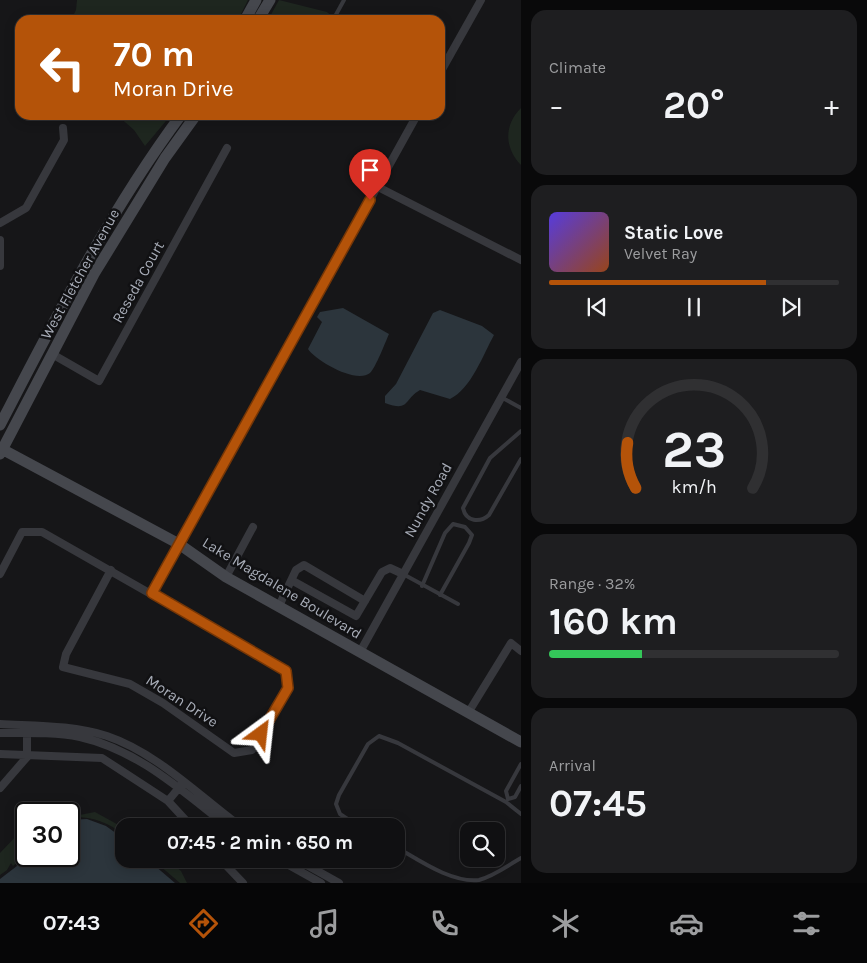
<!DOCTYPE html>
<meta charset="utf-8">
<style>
body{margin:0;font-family:Karla,sans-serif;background:#1e1e20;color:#f1f3f6;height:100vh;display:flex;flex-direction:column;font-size:19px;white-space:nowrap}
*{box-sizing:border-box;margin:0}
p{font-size:16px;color:#9c9d9f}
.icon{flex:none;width:28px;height:28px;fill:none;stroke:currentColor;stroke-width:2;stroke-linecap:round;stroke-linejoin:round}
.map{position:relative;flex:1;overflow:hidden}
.panel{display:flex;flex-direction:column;gap:10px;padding:10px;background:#09090a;width:346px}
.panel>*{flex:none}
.top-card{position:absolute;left:15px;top:15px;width:430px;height:105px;border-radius:15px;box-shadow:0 2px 12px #0003,0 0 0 1px #303032;background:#b45309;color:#fff;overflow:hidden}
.tools{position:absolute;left:460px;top:822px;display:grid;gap:10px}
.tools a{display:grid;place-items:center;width:45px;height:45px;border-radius:10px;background:#101012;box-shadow:0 2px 12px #0003,0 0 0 1px #303032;font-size:25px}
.speed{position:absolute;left:15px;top:802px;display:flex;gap:10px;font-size:25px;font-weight:700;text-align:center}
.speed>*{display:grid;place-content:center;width:65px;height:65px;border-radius:50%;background:#101012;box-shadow:0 2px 12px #0003,0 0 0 1px #303032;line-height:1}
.speed .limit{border:2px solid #111;border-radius:8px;background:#fff;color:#111}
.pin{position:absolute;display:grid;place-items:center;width:42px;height:42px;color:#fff;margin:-51px -21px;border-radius:50% 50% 50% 0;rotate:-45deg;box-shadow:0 0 5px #0007}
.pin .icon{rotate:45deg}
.me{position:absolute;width:55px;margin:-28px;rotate:30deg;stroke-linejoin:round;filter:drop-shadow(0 0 4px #0008)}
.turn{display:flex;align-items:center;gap:18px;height:105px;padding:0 15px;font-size:22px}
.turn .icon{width:65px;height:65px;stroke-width:2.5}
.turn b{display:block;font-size:35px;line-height:42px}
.big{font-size:38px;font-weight:700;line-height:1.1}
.panel .tile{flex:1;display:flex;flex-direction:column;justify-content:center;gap:8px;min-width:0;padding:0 18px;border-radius:15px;background:#1e1e20}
.panel .dial{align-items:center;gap:0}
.dial svg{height:130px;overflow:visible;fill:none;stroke:#303032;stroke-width:7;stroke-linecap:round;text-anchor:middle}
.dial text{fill:#f1f3f6;stroke:none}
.song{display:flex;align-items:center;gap:15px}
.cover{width:60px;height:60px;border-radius:8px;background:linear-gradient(135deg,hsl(250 70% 55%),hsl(20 70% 35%))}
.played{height:5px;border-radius:2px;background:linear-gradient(90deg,#b45309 75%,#303032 75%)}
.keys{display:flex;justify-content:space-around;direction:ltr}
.heat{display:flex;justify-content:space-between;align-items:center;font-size:28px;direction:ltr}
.charge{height:8px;border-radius:4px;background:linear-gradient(90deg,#34c759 32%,#303032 0)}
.trip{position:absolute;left:115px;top:818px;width:290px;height:50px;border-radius:15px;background:#101012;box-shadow:0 2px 12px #0003,0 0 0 1px #303032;font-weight:700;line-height:50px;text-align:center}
.tab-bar{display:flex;height:80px;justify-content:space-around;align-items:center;background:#060607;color:#9c9d9f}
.tab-bar .icon{width:35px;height:35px}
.tab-bar .selected{color:#b45309}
.tab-bar b{font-size:22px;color:#f1f3f6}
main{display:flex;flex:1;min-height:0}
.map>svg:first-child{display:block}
.green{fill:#1e261f}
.water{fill:#2c353c}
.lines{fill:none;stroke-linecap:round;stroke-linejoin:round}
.lane{stroke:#37383d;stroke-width:4}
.street{stroke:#37383d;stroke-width:8}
.secondary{stroke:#45474d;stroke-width:11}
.route-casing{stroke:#753606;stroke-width:12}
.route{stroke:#b45309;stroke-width:9}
.labels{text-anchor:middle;stroke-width:5;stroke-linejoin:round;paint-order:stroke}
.street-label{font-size:15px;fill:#a8adb8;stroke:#111113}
</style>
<main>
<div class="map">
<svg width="521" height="883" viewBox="0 0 521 883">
<rect width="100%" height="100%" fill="#161618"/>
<!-- green -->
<path class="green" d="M77,0H248L238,20H71L76,10Z
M279,0L327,12L336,20H268Z
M521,108V165C504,147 504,125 521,108Z
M117,115H171L145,146L134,130Z
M95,812L124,828V835C107,821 90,816 69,817Z
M26,830V855L13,866L11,863L7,870L0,875V853L19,833Z
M152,859H167L181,871L187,883H180Z"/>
<!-- water -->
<path class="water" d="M343,308L389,334C385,343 376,367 370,373C356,384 316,361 308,349L322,322L317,317L320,312Z
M440,310L482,326L494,335C483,355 471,389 450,399L420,390C403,400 410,412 385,403V396L396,384L433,313Z
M87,819L106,826L124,839V859H147L175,883H0V879L30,856H69V820Z"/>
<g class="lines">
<!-- lane -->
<path class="lane" d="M333,20L344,0
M501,397L521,408
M521,431L490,458L463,508C466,522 480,523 489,515L521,459
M403,574L458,604
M422,586L445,533L453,524L465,527L472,535L469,543L440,595
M508,799L506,791L521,764
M508,799L515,797L521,786
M358,826L340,814L336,804L339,795L368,744L379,736L398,743L506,802L521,814
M396,847C419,860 451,883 479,880C494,876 507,866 521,858"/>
<!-- street -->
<path class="street" d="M440,73L481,0
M378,187L521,260
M0,223L26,208L64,140L63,128
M0,240V266
M52,354L99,381L227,148
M0,574L22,532H42L286,671L287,688L252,750L234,753L163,703L130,684L63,667L66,654L111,570
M226,577L253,527
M293,581L356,616L382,572L390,568L403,574
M152,593L417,115
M279,606L296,570L304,565L365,601
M360,652L521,362
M468,713L511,643L521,651
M0,724C36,726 72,725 107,736C157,753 198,795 240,826
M27,729V757
M0,733C27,733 54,732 80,737C138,750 182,791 227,826
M0,754L102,758L168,801L191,826
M0,788L27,757
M168,801L182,784
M220,859L243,883
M278,859L321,883
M296,859L339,883"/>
<!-- secondary -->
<path class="secondary" d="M245,20L256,0
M258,20L270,0
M0,425C55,319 109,212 181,115
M0,448L179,544L226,577L521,742
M0,454L94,274L165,158L196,115"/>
</g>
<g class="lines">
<defs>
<path id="route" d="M261,734L288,688L286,671L152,593L370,200"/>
</defs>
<!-- route casing -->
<use href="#route" class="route-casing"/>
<!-- route -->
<use href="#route" class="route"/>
</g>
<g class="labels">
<!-- street labels -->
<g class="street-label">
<text transform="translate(80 274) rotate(-61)" y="5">West Fletcher Avenue</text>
<text transform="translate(138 282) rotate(-61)" y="5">Reseda Court</text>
<text transform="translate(428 500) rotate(-61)" y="5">Nundy Road</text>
<text transform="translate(282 588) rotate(31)" y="5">Lake Magdalene Boulevard</text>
<text transform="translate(182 701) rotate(33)" y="5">Moran Drive</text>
</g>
</g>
</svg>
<div class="tools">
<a><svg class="icon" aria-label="search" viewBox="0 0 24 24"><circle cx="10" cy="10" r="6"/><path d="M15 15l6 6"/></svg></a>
</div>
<div class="speed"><div class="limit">30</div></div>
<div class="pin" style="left:370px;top:200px;background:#d93025"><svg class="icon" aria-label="arrive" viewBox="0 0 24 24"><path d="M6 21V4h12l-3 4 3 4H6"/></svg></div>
<svg class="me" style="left:261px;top:734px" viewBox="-20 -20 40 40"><path d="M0-17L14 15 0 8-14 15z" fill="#b45309" stroke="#fff" stroke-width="4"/></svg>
<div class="trip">07:45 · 2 min · 650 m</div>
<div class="top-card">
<div class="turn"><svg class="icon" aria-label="left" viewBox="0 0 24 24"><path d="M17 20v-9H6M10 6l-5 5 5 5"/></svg><div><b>70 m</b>Moran Drive</div></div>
</div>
</div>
<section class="panel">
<div class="tile"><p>Climate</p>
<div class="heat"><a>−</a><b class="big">20°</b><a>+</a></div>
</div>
<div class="tile">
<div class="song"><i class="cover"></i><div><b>Static Love</b><p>Velvet Ray</p></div></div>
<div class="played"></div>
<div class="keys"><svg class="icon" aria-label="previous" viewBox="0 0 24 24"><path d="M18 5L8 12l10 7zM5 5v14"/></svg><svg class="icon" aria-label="pause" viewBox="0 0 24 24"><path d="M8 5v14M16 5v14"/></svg><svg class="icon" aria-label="next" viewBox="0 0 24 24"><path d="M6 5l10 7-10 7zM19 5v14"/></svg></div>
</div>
<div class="tile dial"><svg viewBox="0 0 100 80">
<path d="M14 69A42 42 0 1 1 86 69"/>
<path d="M14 69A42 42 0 0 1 9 41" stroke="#b45309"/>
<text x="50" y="56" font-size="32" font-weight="700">23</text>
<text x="50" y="72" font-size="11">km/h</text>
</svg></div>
<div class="tile"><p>Range · 32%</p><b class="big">160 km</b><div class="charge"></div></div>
<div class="tile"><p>Arrival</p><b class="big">07:45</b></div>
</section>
</main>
<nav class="tab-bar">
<b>07:43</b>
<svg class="icon selected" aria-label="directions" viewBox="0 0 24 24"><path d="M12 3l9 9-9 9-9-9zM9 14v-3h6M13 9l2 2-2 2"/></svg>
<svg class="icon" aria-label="music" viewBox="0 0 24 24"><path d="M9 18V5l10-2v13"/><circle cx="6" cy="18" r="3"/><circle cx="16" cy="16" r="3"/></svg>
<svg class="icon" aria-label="phone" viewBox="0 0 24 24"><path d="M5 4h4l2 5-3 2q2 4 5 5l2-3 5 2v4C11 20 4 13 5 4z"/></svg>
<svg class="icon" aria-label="climate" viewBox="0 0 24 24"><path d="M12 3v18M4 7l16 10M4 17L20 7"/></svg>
<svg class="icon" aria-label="car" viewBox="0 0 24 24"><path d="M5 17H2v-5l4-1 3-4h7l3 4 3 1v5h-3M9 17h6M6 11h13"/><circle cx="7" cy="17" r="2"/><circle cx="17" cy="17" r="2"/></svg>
<svg class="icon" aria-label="filters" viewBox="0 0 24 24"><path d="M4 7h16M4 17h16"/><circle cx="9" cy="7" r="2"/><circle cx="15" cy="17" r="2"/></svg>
</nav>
